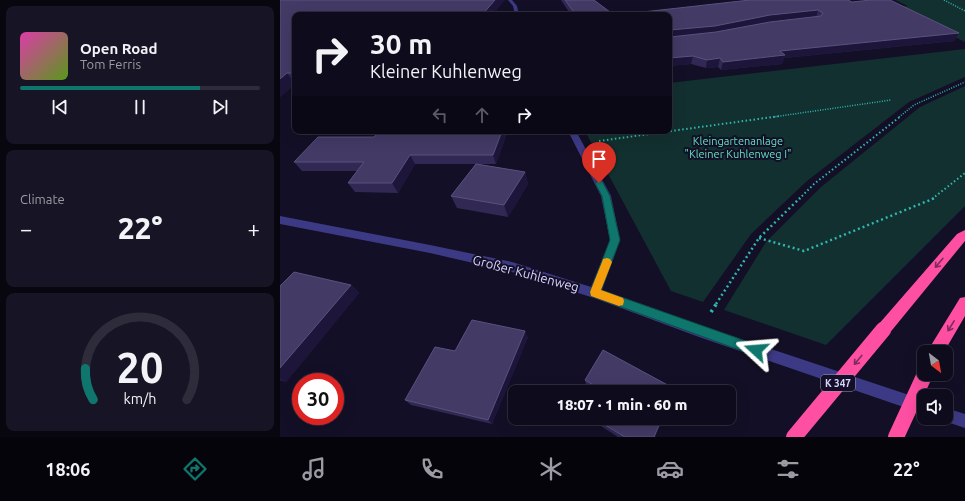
<!DOCTYPE html>
<meta charset="utf-8">
<style>
body{margin:0;font-family:Ubuntu,sans-serif;background:#171425;color:#f1f3f6;height:100vh;display:flex;flex-direction:column;font-size:15px;white-space:nowrap}
*{box-sizing:border-box;margin:0}
p{font-size:13px;color:#9b9ba3}
.icon{flex:none;width:22px;height:22px;fill:none;stroke:currentColor;stroke-width:2;stroke-linecap:round;stroke-linejoin:round}
.map{position:relative;flex:1;overflow:hidden}
.side{display:flex;flex-direction:column;gap:6px;padding:6px;background:#08060f;width:280px}
.side>*{flex:none}
.guide{position:absolute;left:12px;top:12px;width:380px;height:122px;border-radius:8px;box-shadow:0 4px 16px #0002,0 0 0 1px #2e2b3b;background:#0e0b1c;color:#f1f3f6;overflow:hidden}
.needle{width:26px;rotate:149deg}
.tools{position:absolute;left:637px;top:345px;display:grid;gap:8px}
.tools a{display:grid;place-items:center;width:36px;height:36px;border-radius:8px;background:#0e0b1c;box-shadow:0 4px 16px #0002,0 0 0 1px #2e2b3b;font-size:20px}
.speed{position:absolute;left:12px;top:373px;display:flex;gap:8px;font-size:20px;font-weight:700;text-align:center}
.speed>*{display:grid;place-content:center;width:52px;height:52px;border-radius:50%;background:#0e0b1c;box-shadow:0 4px 16px #0002,0 0 0 1px #2e2b3b;line-height:1}
.speed .limit{border:6px solid #d22;background:#fff;color:#111}
.pin{position:absolute;display:grid;place-items:center;width:34px;height:34px;color:#fff;margin:-41px -17px;border-radius:50% 50% 50% 0;rotate:-45deg;box-shadow:0 0 4px #0007}
.pin .icon{rotate:45deg}
.me{position:absolute;width:44px;margin:-22px;rotate:289deg;stroke-linejoin:round;filter:drop-shadow(0 0 3px #0008)}
.turn{display:flex;align-items:center;gap:14px;height:84px;padding:0 12px;font-size:18px}
.turn .icon{width:52px;height:52px;stroke-width:2.5}
.turn b{display:block;font-size:28px;line-height:34px}
.lanes{display:flex;align-items:center;height:38px;padding:0 12px;background:#0003;justify-content:center;gap:20px;direction:ltr}
.lanes .off{opacity:.35}
.big{font-size:30px;font-weight:800;line-height:1.1}
.side .tile{flex:1;display:flex;flex-direction:column;justify-content:center;gap:6px;min-width:0;padding:0 14px;border-radius:8px;background:#171425}
.side .dial{align-items:center;gap:0}
.dial svg{height:104px;overflow:visible;fill:none;stroke:#2e2b3b;stroke-width:7;stroke-linecap:round;text-anchor:middle}
.dial text{fill:#f1f3f6;stroke:none}
.song{display:flex;align-items:center;gap:12px}
.cover{width:48px;height:48px;border-radius:6px;background:linear-gradient(135deg,hsl(320 70% 55%),hsl(90 70% 35%))}
.played{height:4px;border-radius:2px;background:linear-gradient(90deg,#0f766e 75%,#2e2b3b 75%)}
.keys{display:flex;justify-content:space-around;direction:ltr}
.heat{display:flex;justify-content:space-between;align-items:center;font-size:22px;direction:ltr}
.trip{position:absolute;left:228px;top:385px;width:228px;height:40px;border-radius:8px;background:#0e0b1c;box-shadow:0 4px 16px #0002,0 0 0 1px #2e2b3b;font-weight:800;line-height:40px;text-align:center}
.tab-bar{display:flex;height:64px;justify-content:space-around;align-items:center;background:#06040b;color:#9b9ba3}
.tab-bar .icon{width:28px;height:28px}
.tab-bar .on{color:#0f766e}
.tab-bar b{font-size:18px;color:#f1f3f6}
main{display:flex;flex:1;min-height:0}
.map>svg:first-child{display:block}
.green{fill:#12302f}
.lines{fill:none;stroke-linecap:round;stroke-linejoin:round}
.path-far3{stroke:#2fb8b0;stroke-width:1.5;stroke-dasharray:1 1.5;stroke-linecap:butt}
.path-far2{stroke:#2fb8b0;stroke-width:2;stroke-dasharray:1.5 2.5;stroke-linecap:butt}
.path-far1{stroke:#2fb8b0;stroke-width:2.5;stroke-dasharray:2 3;stroke-linecap:butt}
.path{stroke:#2fb8b0;stroke-width:3.5;stroke-dasharray:2.5 4;stroke-linecap:butt}
.street{fill:#3d3a85;fill-rule:evenodd}
.highway{fill:#ff4fa3;fill-rule:evenodd}
.highway-bridge{stroke:#ff4fa3;stroke-width:16}
.wall{fill:#312854}
.shaded-wall{fill:#1d163a}
.building{fill:#433a66;stroke:#5a527e}
.oneway{stroke:#7d2c5e}
.route{fill:#0f766e;stroke:#0a4d48}
.slow{fill:#f59e0b}
.labels{text-anchor:middle;stroke-width:4;stroke-linejoin:round;paint-order:stroke}
.shield{fill:#130f26;stroke:#9e99be;stroke-width:1}
.shield-label{font-size:10px;font-weight:bold;fill:#d9d4ff}
.park-label{font-size:11px;fill:#5fe0c0;stroke:#130f26}
.near-street-label{font-size:13px;fill:#d9d4ff;stroke:#130f26}
</style>
<main>
<section class="side">
<div class="tile">
<div class="song"><i class="cover"></i><div><b>Open Road</b><p>Tom Ferris</p></div></div>
<div class="played"></div>
<div class="keys"><svg class="icon" aria-label="previous" viewBox="0 0 24 24"><path d="M18 5L8 12l10 7zM5 5v14"/></svg><svg class="icon" aria-label="pause" viewBox="0 0 24 24"><path d="M8 5v14M16 5v14"/></svg><svg class="icon" aria-label="next" viewBox="0 0 24 24"><path d="M6 5l10 7-10 7zM19 5v14"/></svg></div>
</div>
<div class="tile"><p>Climate</p>
<div class="heat"><a>−</a><b class="big">22°</b><a>+</a></div>
</div>
<div class="tile dial"><svg viewBox="0 0 100 80">
<path d="M14 69A42 42 0 1 1 86 69"/>
<path d="M14 69A42 42 0 0 1 8 45" stroke="#0f766e"/>
<text x="50" y="56" font-size="32" font-weight="700">20</text>
<text x="50" y="72" font-size="11">km/h</text>
</svg></div>
</section>
<div class="map">
<svg width="685" height="437" viewBox="0 0 685 437">
<rect width="100%" height="100%" fill="#130f26"/>
<!-- green -->
<path class="green" d="M615,0H685V42L614,7L628,6Z
M685,49V77L629,102L527,181L471,234L423,302L391,291L305,131H389V83Z
M685,86V206L546,345L444,310L486,242L541,187L640,107Z"/>
<g class="lines">
<!-- path-far3 -->
<path class="path-far3" d="M664,0L685,11
M493,117L611,100
M619,117L634,105L685,82"/>
<!-- path-far2 -->
<path class="path-far2" d="M319,141L500,116
M519,199L534,184L621,116
M652,199L685,173"/>
<!-- path-far1 -->
<path class="path-far1" d="M479,238L524,251L655,198
M436,304L479,238L520,198"/>
<!-- path -->
<path class="path" d="M431,312L437,303"/>
<!-- street -->
<path class="street" d="M228,0H232L237,6L239,15H235L233,6Z
M288,131H296L331,196L340,240L322,290L419,325L644,400V414L419,337L314,298L232,272L150,253L0,224V216L150,245L232,262L311,287L330,240L321,196Z
M666,408L685,414V428L661,420L660,418H666Z"/>
<!-- highway -->
<path class="highway" d="M685,230V241L608,335L603,337L598,335L595,330L598,325L677,234Z
M685,297V316L664,352H647L680,298Z"/>
<!-- highway-bridge -->
<path class="highway-bridge" d="M514,437L603,330
M616,437L645,374"/>
</g>
<!-- wall -->
<path class="wall" d="M281,0H314L334,15H291Z
M572,2L679,33L674,41L504,58L502,64L441,70L438,67L426,68L411,64L389,66V15Z
M15,15V84L0,97Z
M228,131L216,164H197L245,172L248,184L228,217L177,208L171,196L196,164H135L118,193L75,192L68,183L77,171H22L14,162L94,137Z
M71,285L79,293L6,382L0,380V286Z
M248,337L212,424L131,405L125,400L175,351Z
M305,380L394,392H317L306,385Z
M322,418H383L375,437H338L321,426L320,422Z"/>
<!-- shaded-wall -->
<path class="shaded-wall" d="M215,0H225L213,15H202Z
M538,10L536,18L434,34L389,38L390,30L490,15Z
M679,33L674,41L504,58L502,64L441,70L443,62L500,51Z
M413,56L411,64L389,66V58Z
M440,58L438,67L426,68L427,60Z
M7,73L15,84L0,97V79Z
M222,131H228L216,164L213,155Z
M130,155L135,164L118,193L112,183Z
M245,172L248,184L228,217L224,205Z
M71,285L79,293L6,382L0,379V368Z
M245,331L248,337L212,424L208,420Z
M382,418H383L375,437H374Z"/>
<!-- building -->
<path class="building" d="M0,0H215L202,15H15V72L14,73H7L0,79Z
M285,0H314L334,15H296Z
M470,0H568L572,2L591,0H610L679,33L500,51L505,55L443,62L440,58L427,60L413,56L389,58V37H390L436,32L490,22L541,16L543,13L538,10L490,15L435,26L390,30L389,33V15H336Z
M211,11L218,15H208Z
M99,131H222L213,155H130L112,183H68L84,162H14L38,137H94Z
M196,164L245,172L224,205L171,196Z
M14,272L71,285L0,368V286Z
M192,320L245,331L208,420L125,400L155,347L175,351Z
M323,350L395,389L394,392H325L305,380Z
M322,418H382L374,437H345L320,422Z"/>
<!-- one-way arrows -->
<defs><path id="oneway-shaft" d="M-6 0H5M1.5-3L5.5 0L1.5 3" fill="none" stroke-width="1.6" stroke-linecap="round" stroke-linejoin="round"/></defs>
<g class="oneway">
<use href="#oneway-shaft" transform="translate(659 263) rotate(130)"/>
<use href="#oneway-shaft" transform="translate(671 326) rotate(122)"/>
<use href="#oneway-shaft" transform="translate(578 360) rotate(130)"/>
</g>
<!-- route -->
<path class="route" d="M319,180L322,181L330,196L340,240L321,290L480,346L482,350L480,354L476,356L311,296L310,292L330,240L322,196L315,183Z"/>
<!-- slow -->
<path class="slow" d="M327,258L330,259L332,262L321,290L343,298L344,301L343,305L339,306L311,296L310,292L322,262L323,259Z"/>
<g class="labels">
<!-- shield labels -->
<rect class="shield" x="541" y="375" width="34" height="16" rx="3"/>
<g class="shield-label">
<text x="558" y="387">K 347</text>
</g>
<!-- park labels -->
<g class="park-label">
<text x="458" y="145">Kleingartenanlage<tspan x="458" dy="13">"Kleiner Kuhlenweg I"</tspan></text>
</g>
<!-- near-street labels -->
<g class="near-street-label">
<text transform="translate(246 273) rotate(15)" y="5">Großer Kuhlenweg</text>
</g>
</g>
</svg>
<div class="tools">
<a><svg class="needle" viewBox="-14 -14 28 28"><path d="M0-13l5 13h-10z" fill="#e53935"/><path d="M0 13l5-13h-10z" fill="#9b9ba3"/></svg></a>
<a><svg class="icon" aria-label="sound" viewBox="0 0 24 24"><path d="M4 9h4l5-4v14l-5-4H4zM17 9q2 3 0 6"/></svg></a>
</div>
<div class="speed"><div class="limit">30</div></div>
<div class="pin" style="left:319px;top:183px;background:#d93025"><svg class="icon" aria-label="arrive" viewBox="0 0 24 24"><path d="M6 21V4h12l-3 4 3 4H6"/></svg></div>
<svg class="me" style="left:476px;top:350px" viewBox="-20 -20 40 40"><path d="M0-17L14 15 0 8-14 15z" fill="#0f766e" stroke="#fff" stroke-width="4"/></svg>
<div class="trip">18:07 · 1 min · 60 m</div>
<div class="guide">
<div class="turn"><svg class="icon" aria-label="right" viewBox="0 0 24 24"><path d="M7 20v-9h11M14 6l5 5-5 5"/></svg><div><b>30 m</b>Kleiner Kuhlenweg</div></div>
<div class="lanes"><svg class="icon off" aria-label="left" viewBox="0 0 24 24"><path d="M17 20v-9H6M10 6l-5 5 5 5"/></svg><svg class="icon off" aria-label="ahead" viewBox="0 0 24 24"><path d="M12 20V5M6 11l6-6 6 6"/></svg><svg class="icon" aria-label="right" viewBox="0 0 24 24"><path d="M7 20v-9h11M14 6l5 5-5 5"/></svg></div>
</div>
</div>
</main>
<nav class="tab-bar">
<b>18:06</b>
<svg class="icon on" aria-label="directions" viewBox="0 0 24 24"><path d="M12 3l9 9-9 9-9-9zM9 14v-3h6M13 9l2 2-2 2"/></svg>
<svg class="icon" aria-label="music" viewBox="0 0 24 24"><path d="M9 18V5l10-2v13"/><circle cx="6" cy="18" r="3"/><circle cx="16" cy="16" r="3"/></svg>
<svg class="icon" aria-label="phone" viewBox="0 0 24 24"><path d="M5 4h4l2 5-3 2q2 4 5 5l2-3 5 2v4C11 20 4 13 5 4z"/></svg>
<svg class="icon" aria-label="climate" viewBox="0 0 24 24"><path d="M12 3v18M4 7l16 10M4 17L20 7"/></svg>
<svg class="icon" aria-label="car" viewBox="0 0 24 24"><path d="M5 17H2v-5l4-1 3-4h7l3 4 3 1v5h-3M9 17h6M6 11h13"/><circle cx="7" cy="17" r="2"/><circle cx="17" cy="17" r="2"/></svg>
<svg class="icon" aria-label="filters" viewBox="0 0 24 24"><path d="M4 7h16M4 17h16"/><circle cx="9" cy="7" r="2"/><circle cx="15" cy="17" r="2"/></svg>
<b>22°</b>
</nav>
